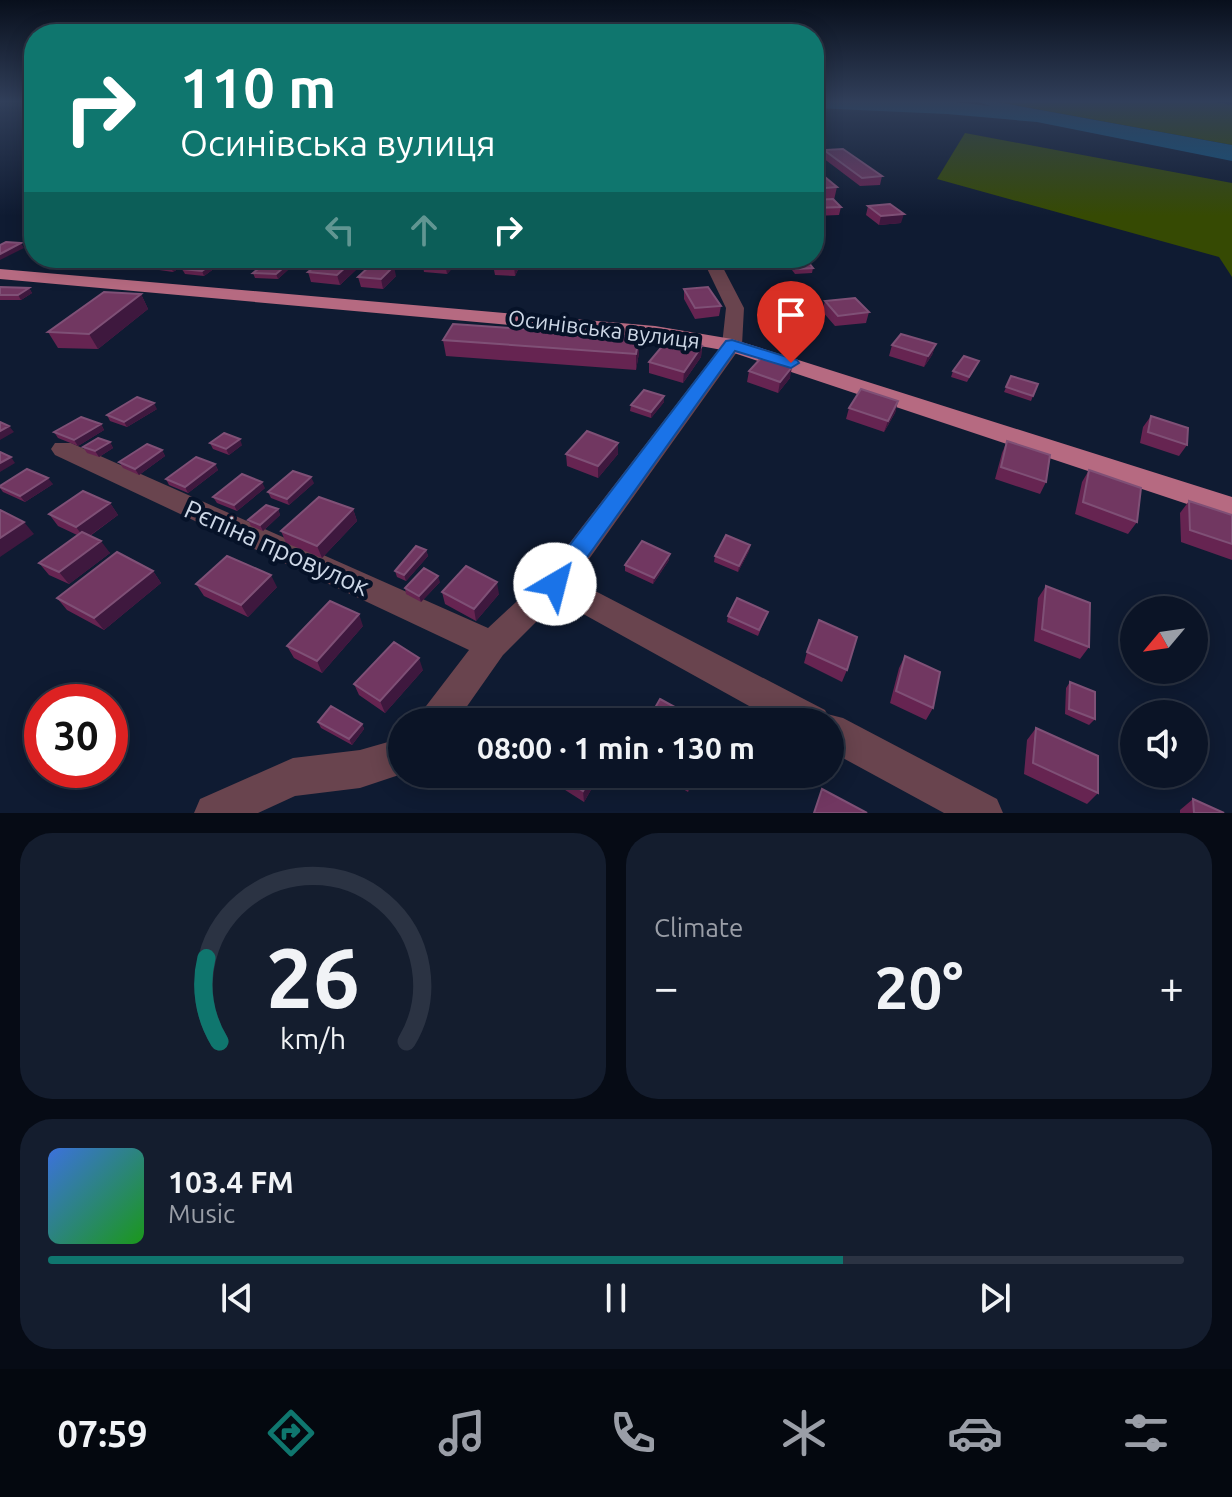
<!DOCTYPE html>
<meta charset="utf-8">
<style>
body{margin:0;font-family:Ubuntu,sans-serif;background:#141d2e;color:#f1f3f6;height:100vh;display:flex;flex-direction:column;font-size:30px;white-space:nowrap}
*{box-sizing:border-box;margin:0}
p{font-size:26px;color:#9a9ea7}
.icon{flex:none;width:44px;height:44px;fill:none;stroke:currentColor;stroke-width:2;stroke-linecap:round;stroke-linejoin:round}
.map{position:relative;height:813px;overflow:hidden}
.side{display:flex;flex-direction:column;gap:20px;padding:20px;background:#060b15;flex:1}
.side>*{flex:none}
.top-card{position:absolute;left:24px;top:24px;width:800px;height:244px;border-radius:32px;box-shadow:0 4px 20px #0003,0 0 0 2px #2b3343;background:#0f766e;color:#fff;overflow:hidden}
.needle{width:52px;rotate:241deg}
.buttons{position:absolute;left:1120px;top:596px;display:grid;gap:16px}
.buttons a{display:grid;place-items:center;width:88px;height:88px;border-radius:50%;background:#0b1426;box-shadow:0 4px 20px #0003,0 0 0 2px #2b3343;font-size:40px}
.speed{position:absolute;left:24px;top:684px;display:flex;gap:16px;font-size:40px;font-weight:700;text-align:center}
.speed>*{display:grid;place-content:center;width:104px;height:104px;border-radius:50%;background:#0b1426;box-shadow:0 4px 20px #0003,0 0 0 2px #2b3343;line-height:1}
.speed .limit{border:12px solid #d22;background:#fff;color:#111}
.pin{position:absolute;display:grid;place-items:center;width:68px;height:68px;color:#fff;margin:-82px -34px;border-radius:50% 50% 50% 0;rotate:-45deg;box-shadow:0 0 8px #0007}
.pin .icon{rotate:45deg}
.me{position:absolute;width:88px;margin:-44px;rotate:37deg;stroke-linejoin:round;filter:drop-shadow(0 0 6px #0008)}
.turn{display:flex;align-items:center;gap:28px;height:168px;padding:0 24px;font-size:36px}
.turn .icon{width:104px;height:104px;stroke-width:2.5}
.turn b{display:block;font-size:56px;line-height:68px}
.lanes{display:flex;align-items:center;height:76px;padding:0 24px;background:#0003;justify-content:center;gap:40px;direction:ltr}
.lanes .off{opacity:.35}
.big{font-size:60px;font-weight:700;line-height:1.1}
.side .widget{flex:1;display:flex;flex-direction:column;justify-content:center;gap:12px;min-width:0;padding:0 28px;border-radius:32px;background:#141d2e}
.side .dial{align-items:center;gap:0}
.dial svg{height:208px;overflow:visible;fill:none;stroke:#2b3343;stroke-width:7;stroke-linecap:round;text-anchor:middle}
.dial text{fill:#f1f3f6;stroke:none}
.song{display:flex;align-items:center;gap:24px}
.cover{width:96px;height:96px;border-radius:12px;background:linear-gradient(135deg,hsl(220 70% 55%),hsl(120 70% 35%))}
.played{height:8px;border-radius:4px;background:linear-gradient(90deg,#0f766e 70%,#2b3343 70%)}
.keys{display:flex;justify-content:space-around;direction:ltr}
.heat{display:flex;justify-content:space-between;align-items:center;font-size:44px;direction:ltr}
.side .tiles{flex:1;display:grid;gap:20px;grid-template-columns:1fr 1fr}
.widget:last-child{grid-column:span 2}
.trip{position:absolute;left:388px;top:708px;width:456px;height:80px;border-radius:40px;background:#0b1426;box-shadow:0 4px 20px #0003,0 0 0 2px #2b3343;font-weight:700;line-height:80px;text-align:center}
.tab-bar{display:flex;height:128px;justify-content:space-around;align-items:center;background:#04080f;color:#9a9ea7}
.tab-bar .icon{width:56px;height:56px}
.tab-bar .active{color:#0f766e}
.tab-bar b{font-size:36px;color:#f1f3f6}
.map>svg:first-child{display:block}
.forest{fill:#364a03}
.water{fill:#12557f}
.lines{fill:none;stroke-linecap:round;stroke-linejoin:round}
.minor{fill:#69444e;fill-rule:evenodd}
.major{fill:#b66a81;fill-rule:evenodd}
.wall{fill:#662451}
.shaded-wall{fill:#3e183e}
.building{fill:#713761;stroke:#7f5076;stroke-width:2}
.route{fill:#1a73e8;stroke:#114b97;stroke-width:2}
.labels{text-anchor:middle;stroke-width:8;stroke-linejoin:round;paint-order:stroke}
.street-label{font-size:22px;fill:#cdd7e6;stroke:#061228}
.near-street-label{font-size:26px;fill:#cdd7e6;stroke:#061228}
</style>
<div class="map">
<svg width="1232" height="813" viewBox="0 0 1232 813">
<rect width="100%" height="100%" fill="#0f1b32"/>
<!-- forest -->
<path class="forest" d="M997,102H1214L1232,105V145Z
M965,133L1232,183V277L1219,257L937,179Z"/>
<!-- water -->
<path class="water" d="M814,102H954L990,106L979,102H997L1232,145V161L1037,122L947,114L814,108Z"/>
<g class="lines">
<!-- minor -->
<path class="minor" d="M702,258H718L744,308L742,345L574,580L825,710L827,714L843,718L997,799L1003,813H944L830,751V722H778L558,600L503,655L456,722H417L423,710L469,650L55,455L51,449L55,443H71L488,628L545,575L722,345L726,308Z
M402,738V774L360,788L295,796L258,813H194L200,799L293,758L360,750Z"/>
<!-- major -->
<path class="major" d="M0,269L655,326L732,339L1232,497V519L728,351L655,338L0,279Z"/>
</g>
<!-- wall -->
<path class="wall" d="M824,150L882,176L880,185L860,186L823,158Z
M814,168L837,187L834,200L841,207L839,215L814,216Z
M868,206L901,223L879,225L866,215Z
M111,258H154L136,270L113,269L108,260Z
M786,258H805L813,268L812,273L795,274L786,262Z
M192,260L173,272L159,270L157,265Z
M217,260L219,265L204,276L185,274L182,269Z
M522,261L515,276L495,275L493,265Z
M289,263L290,268L278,279L255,278L253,273Z
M456,264L447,274L424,272L423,267Z
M360,266L340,285L311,282L308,272Z
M396,276L383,289L361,287L358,277Z
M0,287L29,288L32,293L21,300H0Z
M684,289L721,306L719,316L695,319L684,299Z
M141,294L148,309L98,349L58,348L48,332Z
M825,301L869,312L866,323L835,326L822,311Z
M443,340L639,353L636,370L446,356Z
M936,344L932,355L924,367L889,356L892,345Z
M702,346L701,357L683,383L649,373V362Z
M979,361L967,382L951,377L953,371Z
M749,371L790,378L778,393L747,382Z
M1011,376L1038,384L1031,401L1004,392Z
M664,396V402L651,418L630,411L631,405Z
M898,401L895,413L884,432L846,419L849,408Z
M157,409L127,427L110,421L107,415Z
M1151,416L1187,445L1179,456L1140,443L1143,427Z
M101,424L104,430L78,446L58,438L54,432Z
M1007,441L1046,482L1040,494L995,479L1002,453Z
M110,442L113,448L99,457L87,453L83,447Z
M210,443L242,445L229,455L213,449Z
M618,443V454L598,478L567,466L566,454Z
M162,450L165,456L139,475L123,468L119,462Z
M215,464L218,470L188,493L169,485L166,479Z
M1089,470L1137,522L1128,534L1075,514L1082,482Z
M314,483L289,505L271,498L268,492Z
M53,484L25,502L3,492L0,488V486Z
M265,488L237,511L217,503L213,497Z
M1189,501L1232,515V560L1181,542L1180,513Z
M110,503L118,515L90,536L110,553L69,584L49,575L39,563L77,535L58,526L49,514Z
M278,509L280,515L263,531L251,526L248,520Z
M353,509L357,521L322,558L286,543L281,531Z
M750,545L749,551L738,572L714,562L715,556Z
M426,550L428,556L406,581L397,577L395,571Z
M669,560L653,584L625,571V565Z
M153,571L161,583L104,630L67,610L57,598Z
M440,582L421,602L406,594L405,588Z
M196,584L277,587L248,617L204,596Z
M1046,586L1089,647L1080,659L1034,641L1038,598Z
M442,592L499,594L476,621L445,604Z
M768,612L758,636L727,622L728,616Z
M363,626L322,673L294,658L287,646Z
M807,652L847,670L842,682L804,663Z
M905,656L933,708L926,720L890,703L899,668Z
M423,670L385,713L359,695L354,684Z
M1070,682L1095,719L1089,725L1065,714L1066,688Z
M318,722L362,724L364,729L352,745L321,728Z
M1036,728L1098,793L1087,804L1024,774L1027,740Z
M543,774H600L584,802L543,776Z
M658,774H696L688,792Z
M1193,799L1224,813H1180V810Z"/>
<!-- shaded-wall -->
<path class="shaded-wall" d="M904,214L901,223L879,225L881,216Z
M21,243L24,248L0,260V254Z
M135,258H154L136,270L131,261Z
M185,258H191L192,260L173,272L171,267Z
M356,258H358L360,266L340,285L337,275Z
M518,258H522V261L515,276L514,266Z
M455,259L456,264L447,274L446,269Z
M217,260L219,265L204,276L202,271Z
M289,263L290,268L278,279L276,274Z
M394,266L396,276L383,289L381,279Z
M29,288L32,293L21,300L18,295Z
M141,294L148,309L98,349L89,334Z
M639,337V353L636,370V354Z
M936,344L932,355L924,367L928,356Z
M702,346L701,357L683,383L684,372Z
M792,367L790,378L778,393L780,382Z
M664,396V402L651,418V412Z
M898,401L895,413L884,432L888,421Z
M154,403L157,409L127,427L124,422Z
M101,424L104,430L78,446L74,440Z
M9,426L14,432L0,440V431Z
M240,439L242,445L229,455L226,449Z
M110,442L113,448L99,457L95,451Z
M618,443V454L598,478V466Z
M162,450L165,456L139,475L135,469Z
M11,457L15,463L0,472V463Z
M215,464L218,470L188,493L185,487Z
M311,477L314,483L289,505L287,499Z
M48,478L53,484L25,502L20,496Z
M262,482L265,488L237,511L234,505Z
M110,503L118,515L85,539L76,527Z
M278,509L280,515L263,531L260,525Z
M353,509L357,521L322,558L317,546Z
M24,522L34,534L0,557V538Z
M101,541L110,553L69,584L59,572Z
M750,545L749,551L738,572L739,566Z
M426,550L428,556L406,581L404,575Z
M670,554L669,560L653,584L654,578Z
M153,571L161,583L104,630L94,618Z
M271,575L277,587L248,617L241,605Z
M438,576L440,582L421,602L419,596Z
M497,582L499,594L476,621L474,609Z
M359,614L363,626L322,673L317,661Z
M419,658L423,670L385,713L380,701Z
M362,724L364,729L352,745L349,739Z
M593,774H600L584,802L583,791Z
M693,774H696L688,792L690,781Z"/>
<!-- building -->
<path class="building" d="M843,149L882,176L862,178L824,150Z
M814,168L837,187L814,189Z
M833,199L841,207L814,208V200Z
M890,204L904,214L881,216L868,206Z
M6,242L21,243L0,254V245Z
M111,258H135L131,261L108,260Z
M169,258H185L171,267L157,265Z
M325,258H356L337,275L308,272Z
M431,258H446L455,259L446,269L423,267Z
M498,258H518L514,266L493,265Z
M787,258H805L813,268L796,269Z
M199,259L217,260L202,271L182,269Z
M267,262L289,263L276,274L253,273Z
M372,264L394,266L381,279L358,277Z
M0,287L29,288L18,295H0Z
M708,287L721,306L695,308L684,289Z
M104,292L141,294L89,334L48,332Z
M855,298L869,312L838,316L825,301Z
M453,324L639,337L636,354L443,340Z
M901,334L936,344L928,356L892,345Z
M669,338L702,346L684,372L649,362Z
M964,356L979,361L969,377L953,371Z
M762,357L792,367L780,382L749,371Z
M1011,376L1038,384L1033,396L1006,387Z
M861,389L898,401L888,421L849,408Z
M644,390L664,396L651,412L631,405Z
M137,397L154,403L124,422L107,415Z
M1151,416L1188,428L1187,445L1148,432Z
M81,417L101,424L74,440L54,432Z
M0,422L9,426L0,431Z
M587,431L618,443L598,466L566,454Z
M224,433L240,439L226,449L210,443Z
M98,438L110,442L95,451L83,447Z
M1007,441L1050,455L1046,482L1001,467Z
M147,444L162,450L135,469L119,462Z
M0,452L11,457L0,463Z
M196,457L215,464L185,487L166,479Z
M27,469L48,478L20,496L0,487V486Z
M1089,470L1141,488L1137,522L1083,502Z
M293,471L311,477L287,499L268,492Z
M242,474L262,482L234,505L213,497Z
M83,491L110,503L76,527L49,514Z
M319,497L353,509L317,546L281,531Z
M1189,501L1232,515V544L1190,530Z
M266,505L278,509L260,525L248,520Z
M0,510L24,522L0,538Z
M82,532L101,541L59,572L39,563Z
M726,535L750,545L739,566L715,556Z
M642,541L670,554L654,578L625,565Z
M416,546L426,550L404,575L395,571Z
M117,552L153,571L94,618L57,598Z
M227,556L271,575L241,605L196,584Z
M466,566L497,582L474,609L442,592Z
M424,568L438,576L419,596L405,588Z
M1046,586L1090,603L1089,647L1042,629Z
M737,598L768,612L759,630L728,616Z
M330,601L359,614L317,661L287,646Z
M819,620L857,637L847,670L807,652Z
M394,642L419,658L380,701L354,684Z
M905,656L940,672L933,708L896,691Z
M1070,682L1095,692V719L1069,709Z
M660,699L702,722H647Z
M331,706L362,724L349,739L318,722Z
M1036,728L1098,756V793L1033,763Z
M556,774H593L583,791Z
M678,774H693L690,781Z
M822,789L867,813H814Z
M1193,799L1224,813H1194Z"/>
<!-- sky -->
<linearGradient id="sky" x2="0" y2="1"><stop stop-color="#080f1c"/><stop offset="0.47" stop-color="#313f5a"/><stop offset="1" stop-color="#313f5a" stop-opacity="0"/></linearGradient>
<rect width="1232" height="216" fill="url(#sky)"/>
<!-- route -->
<path class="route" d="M732,340L797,360L799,363L791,368L735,351L563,591L555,594L546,591L543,584L546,576L726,341Z"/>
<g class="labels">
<!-- street labels -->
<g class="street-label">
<text transform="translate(604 329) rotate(7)" y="8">Осинівська вулиця</text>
</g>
<!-- near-street labels -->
<g class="near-street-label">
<text transform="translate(277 548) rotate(24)" y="9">Рєпіна провулок</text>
</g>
</g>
</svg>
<div class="buttons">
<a><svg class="needle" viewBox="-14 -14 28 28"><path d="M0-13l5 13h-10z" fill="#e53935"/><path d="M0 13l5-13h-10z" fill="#9a9ea7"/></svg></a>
<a><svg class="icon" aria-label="sound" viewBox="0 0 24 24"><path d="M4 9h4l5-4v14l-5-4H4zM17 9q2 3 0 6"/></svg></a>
</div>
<div class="speed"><div class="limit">30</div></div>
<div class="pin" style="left:791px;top:363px;background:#d93025"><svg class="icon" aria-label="arrive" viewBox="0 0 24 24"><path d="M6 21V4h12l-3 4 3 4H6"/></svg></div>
<svg class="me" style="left:555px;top:584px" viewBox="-20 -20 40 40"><circle r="19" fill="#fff"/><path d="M0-13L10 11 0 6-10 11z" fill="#1a73e8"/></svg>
<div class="trip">08:00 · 1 min · 130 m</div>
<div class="top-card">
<div class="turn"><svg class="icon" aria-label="right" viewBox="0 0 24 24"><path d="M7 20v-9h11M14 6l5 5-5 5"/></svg><div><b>110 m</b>Осинівська вулиця</div></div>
<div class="lanes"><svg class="icon off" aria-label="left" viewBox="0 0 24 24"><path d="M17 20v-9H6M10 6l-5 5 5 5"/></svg><svg class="icon off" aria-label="ahead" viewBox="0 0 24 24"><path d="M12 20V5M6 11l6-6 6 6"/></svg><svg class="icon" aria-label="right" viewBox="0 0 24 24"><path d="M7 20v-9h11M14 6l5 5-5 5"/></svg></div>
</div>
</div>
<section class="side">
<div class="tiles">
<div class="widget dial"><svg viewBox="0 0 100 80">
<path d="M14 69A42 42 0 1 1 86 69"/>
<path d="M14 69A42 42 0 0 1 9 37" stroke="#0f766e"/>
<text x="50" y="56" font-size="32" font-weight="700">26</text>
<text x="50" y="72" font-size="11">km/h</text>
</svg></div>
<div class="widget"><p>Climate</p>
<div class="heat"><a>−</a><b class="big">20°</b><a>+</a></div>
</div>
<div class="widget">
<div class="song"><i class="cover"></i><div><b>103.4 FM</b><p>Music</p></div></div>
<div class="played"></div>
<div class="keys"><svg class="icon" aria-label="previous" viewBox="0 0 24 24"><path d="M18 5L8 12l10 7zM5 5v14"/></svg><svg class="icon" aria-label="pause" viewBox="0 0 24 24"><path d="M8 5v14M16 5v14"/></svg><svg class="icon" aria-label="next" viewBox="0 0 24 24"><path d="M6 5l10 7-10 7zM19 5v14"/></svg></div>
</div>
</div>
</section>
<nav class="tab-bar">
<b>07:59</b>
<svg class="icon active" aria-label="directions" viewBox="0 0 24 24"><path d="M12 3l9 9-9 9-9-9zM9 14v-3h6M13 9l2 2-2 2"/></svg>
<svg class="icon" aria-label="music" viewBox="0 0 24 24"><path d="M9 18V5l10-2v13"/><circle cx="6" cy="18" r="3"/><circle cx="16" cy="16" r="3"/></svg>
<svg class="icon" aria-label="phone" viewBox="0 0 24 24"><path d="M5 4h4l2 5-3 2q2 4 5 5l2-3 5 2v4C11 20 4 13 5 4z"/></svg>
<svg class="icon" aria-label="climate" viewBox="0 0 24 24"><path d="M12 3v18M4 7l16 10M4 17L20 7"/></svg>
<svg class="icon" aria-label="car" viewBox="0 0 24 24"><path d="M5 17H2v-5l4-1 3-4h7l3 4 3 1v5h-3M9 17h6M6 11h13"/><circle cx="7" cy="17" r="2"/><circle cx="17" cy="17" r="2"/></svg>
<svg class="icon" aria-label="filters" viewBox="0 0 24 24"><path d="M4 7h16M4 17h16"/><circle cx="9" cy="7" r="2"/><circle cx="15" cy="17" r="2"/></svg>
</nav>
